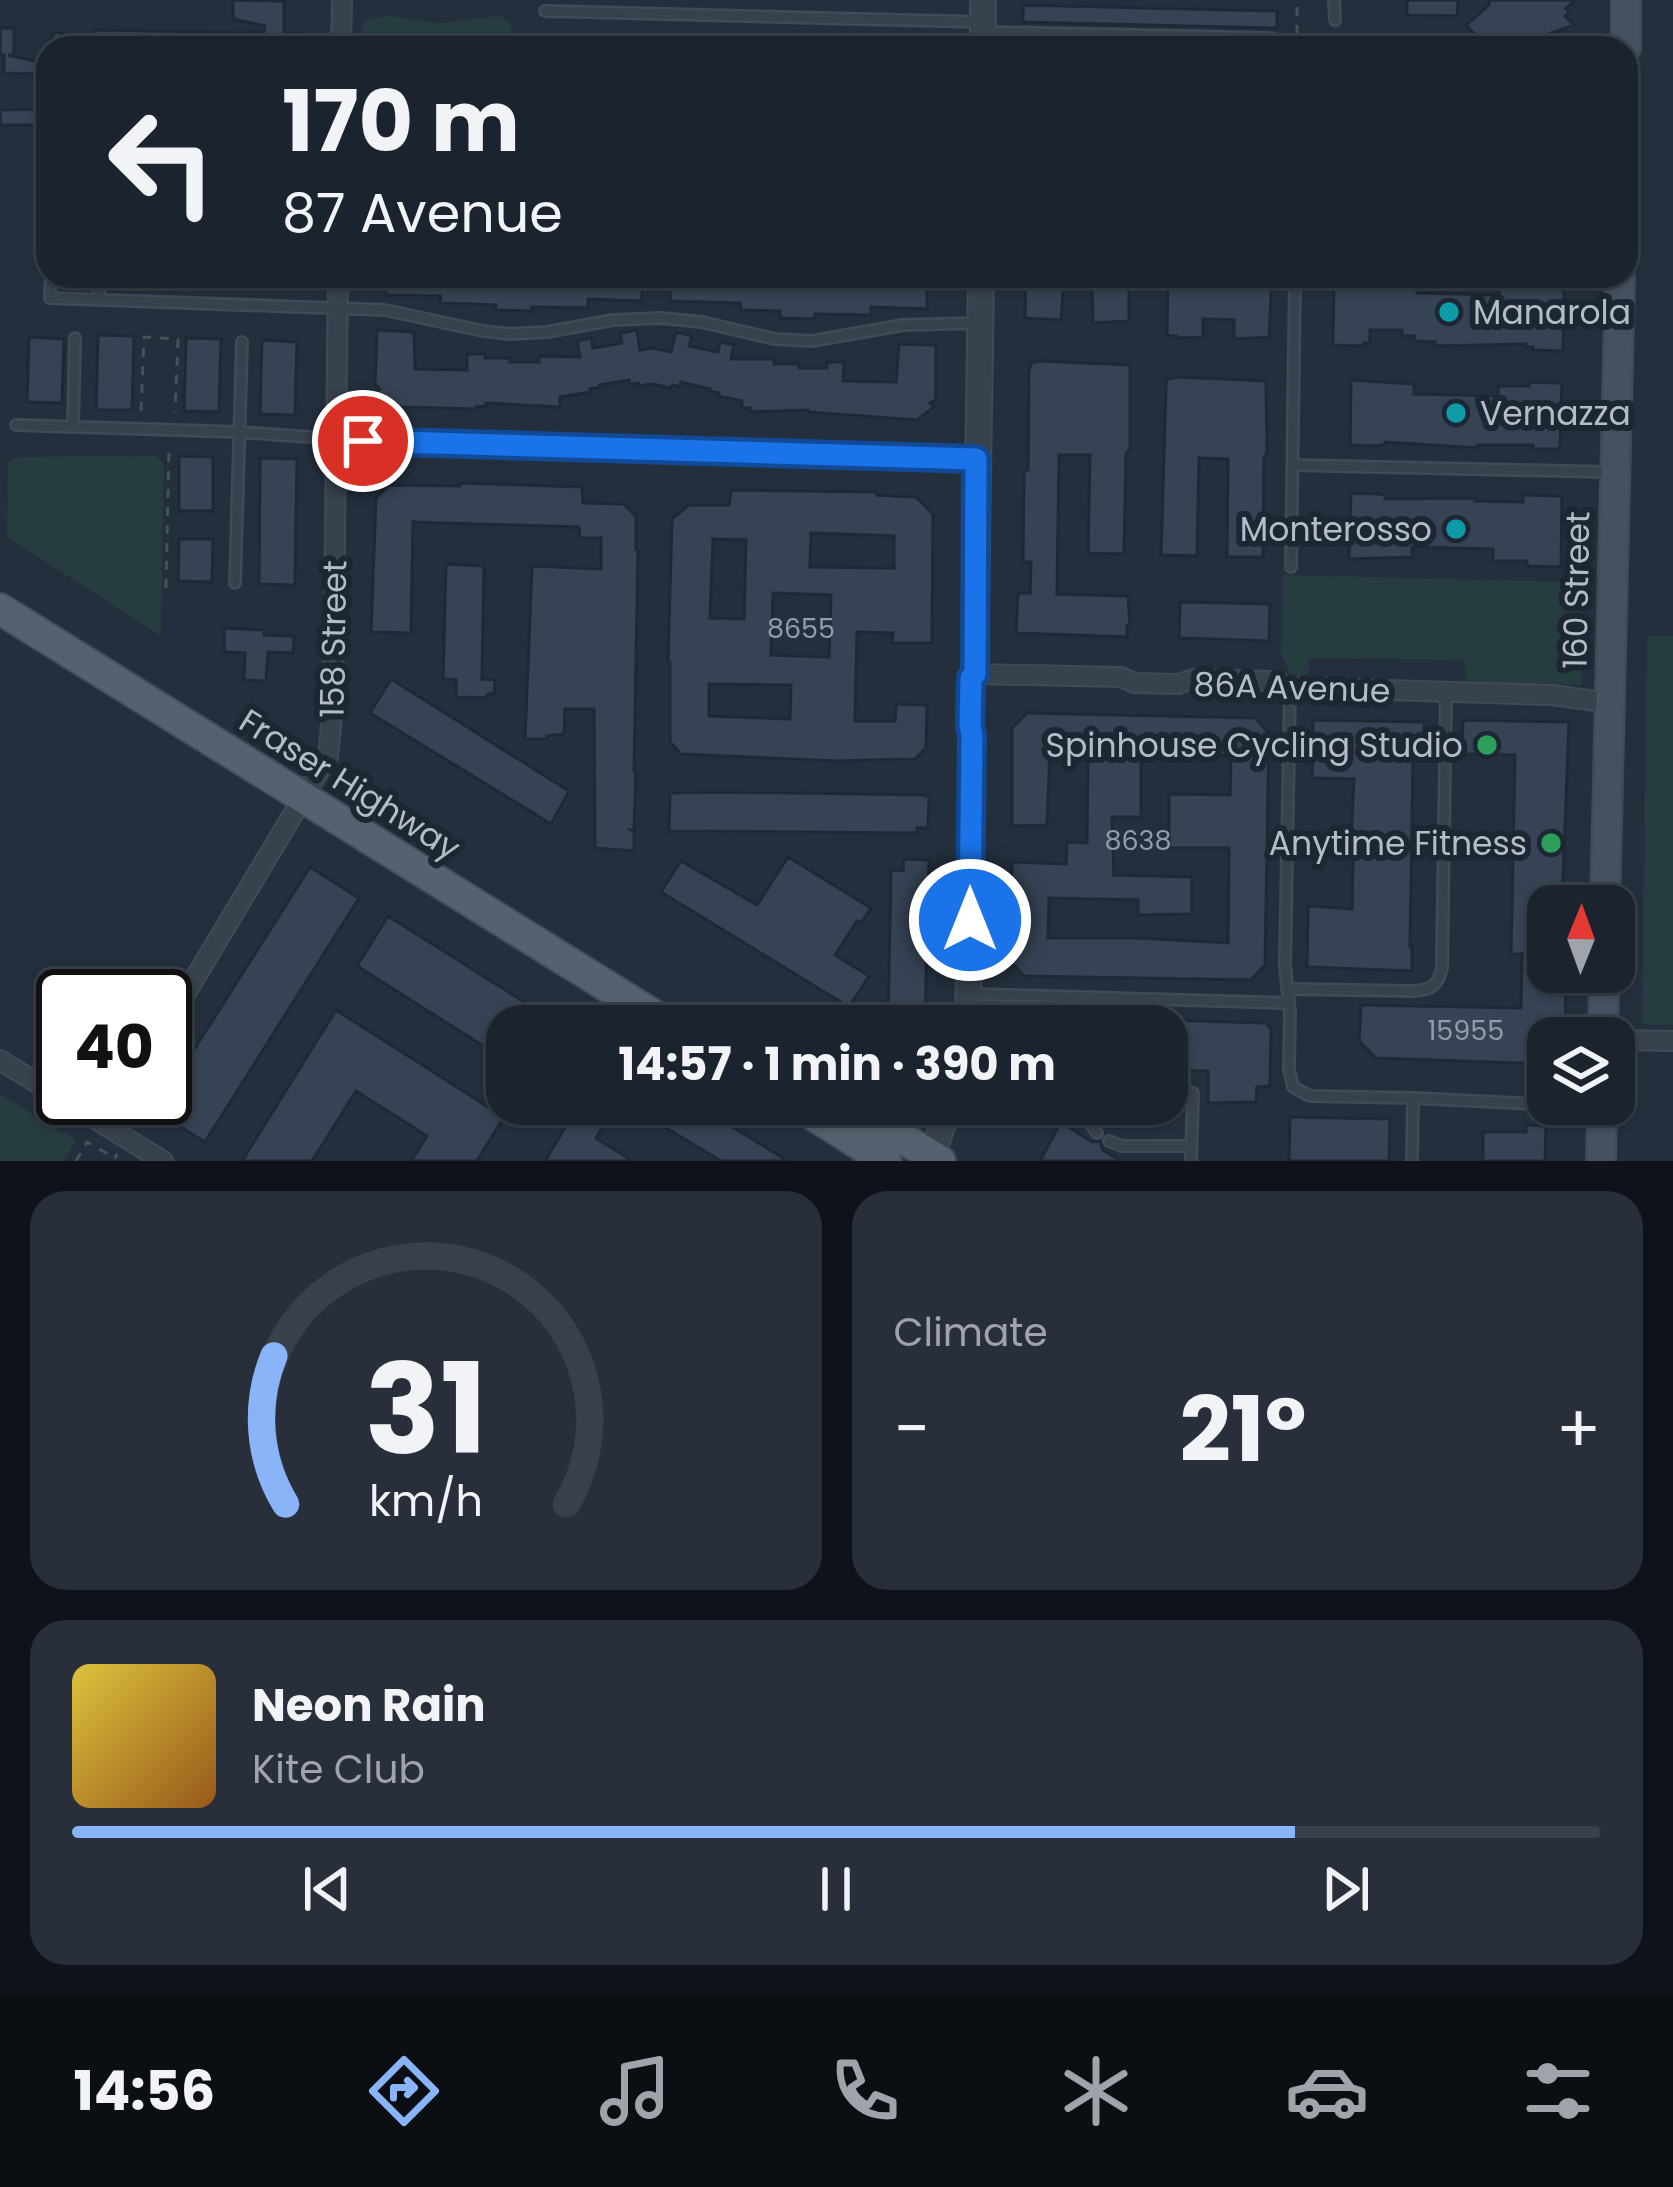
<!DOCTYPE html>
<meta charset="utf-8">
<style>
body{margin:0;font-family:Poppins,sans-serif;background:#282f3a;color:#f1f3f6;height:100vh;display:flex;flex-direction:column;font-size:45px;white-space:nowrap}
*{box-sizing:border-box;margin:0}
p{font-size:39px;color:#a0a4aa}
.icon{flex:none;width:66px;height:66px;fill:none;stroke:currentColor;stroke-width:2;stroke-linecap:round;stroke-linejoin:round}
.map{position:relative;height:1161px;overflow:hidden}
.drawer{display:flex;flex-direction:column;gap:30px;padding:30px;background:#0f1319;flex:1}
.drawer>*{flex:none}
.guide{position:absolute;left:36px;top:36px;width:1602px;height:252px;border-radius:36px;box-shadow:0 3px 9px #0004,0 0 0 3px #39404a;background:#1b232e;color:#f1f3f6;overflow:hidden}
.needle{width:78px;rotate:1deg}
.fabs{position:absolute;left:1527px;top:885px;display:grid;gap:24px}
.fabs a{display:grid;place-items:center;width:108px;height:108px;border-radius:24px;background:#1b232e;box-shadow:0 3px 9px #0004,0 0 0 3px #39404a;font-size:60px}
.speed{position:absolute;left:36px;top:969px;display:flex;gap:24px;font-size:60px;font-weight:700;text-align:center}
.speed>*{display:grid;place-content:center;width:156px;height:156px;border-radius:50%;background:#1b232e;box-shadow:0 3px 9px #0004,0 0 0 3px #39404a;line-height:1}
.speed .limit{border:6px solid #111;border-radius:18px;background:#fff;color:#111}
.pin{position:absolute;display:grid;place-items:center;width:102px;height:102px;color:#fff;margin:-51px;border:6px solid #fff;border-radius:50%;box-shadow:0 3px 12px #0007}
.me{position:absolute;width:132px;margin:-66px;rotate:0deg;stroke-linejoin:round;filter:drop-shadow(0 0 9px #0008)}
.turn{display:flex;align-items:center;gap:42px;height:252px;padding:0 48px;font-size:54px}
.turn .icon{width:156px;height:156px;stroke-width:2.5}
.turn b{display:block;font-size:84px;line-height:102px}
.big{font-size:90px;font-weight:700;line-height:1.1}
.drawer .card{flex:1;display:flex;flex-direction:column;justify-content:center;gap:18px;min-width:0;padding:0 42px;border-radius:36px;background:#282f3a}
.drawer .dial{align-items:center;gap:0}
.dial svg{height:312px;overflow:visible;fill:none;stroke:#39404a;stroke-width:7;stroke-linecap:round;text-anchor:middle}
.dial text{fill:#f1f3f6;stroke:none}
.song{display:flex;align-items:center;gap:36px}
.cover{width:144px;height:144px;border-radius:18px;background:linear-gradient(135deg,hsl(50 70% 55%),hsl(30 70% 35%))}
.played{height:12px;border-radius:6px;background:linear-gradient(90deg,#8ab4f8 80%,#39404a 80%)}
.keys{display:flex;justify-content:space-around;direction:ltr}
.heat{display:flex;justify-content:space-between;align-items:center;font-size:66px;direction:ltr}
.drawer .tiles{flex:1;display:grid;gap:30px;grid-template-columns:1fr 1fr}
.card:last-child{grid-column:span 2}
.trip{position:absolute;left:486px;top:1005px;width:702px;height:120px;border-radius:36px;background:#1b232e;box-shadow:0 3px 9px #0004,0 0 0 3px #39404a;font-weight:700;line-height:120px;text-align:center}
.menu{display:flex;height:192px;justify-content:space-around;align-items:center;background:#0b0e12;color:#a0a4aa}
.menu .icon{width:84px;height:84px}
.menu .on{color:#8ab4f8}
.menu b{font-size:54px;color:#f1f3f6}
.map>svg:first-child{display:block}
.green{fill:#263c3f}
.building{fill:#364354;stroke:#1f2835;stroke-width:3;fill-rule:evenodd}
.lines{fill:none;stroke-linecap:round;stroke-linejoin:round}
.service-casing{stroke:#414a57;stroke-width:14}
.minor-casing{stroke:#414a57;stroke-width:22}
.tertiary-casing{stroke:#414a57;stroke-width:28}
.secondary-casing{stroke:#414a57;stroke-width:32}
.primary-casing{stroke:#414a57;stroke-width:34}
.path{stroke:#3f5557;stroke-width:3;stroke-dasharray:9 9;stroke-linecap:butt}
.service{stroke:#38414e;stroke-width:9}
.minor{stroke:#38414e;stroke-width:18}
.tertiary{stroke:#38414e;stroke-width:24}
.secondary{stroke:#465061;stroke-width:27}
.primary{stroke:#56606e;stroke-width:30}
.route-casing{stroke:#114b97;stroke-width:30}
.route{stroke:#1a73e8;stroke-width:21}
.culture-dot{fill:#0f9aa8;stroke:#1d2633;stroke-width:4.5}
.leisure-dot{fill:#2e9e5b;stroke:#1d2633;stroke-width:4.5}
.labels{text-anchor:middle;stroke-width:12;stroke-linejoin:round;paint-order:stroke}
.number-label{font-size:27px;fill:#929caa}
.poi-label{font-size:33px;fill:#b4bcc9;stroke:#1d2633;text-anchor:end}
.street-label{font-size:33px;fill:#b4bcc9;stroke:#1d2633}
</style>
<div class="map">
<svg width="1673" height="1161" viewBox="0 0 1673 1161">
<rect width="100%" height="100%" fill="#242f3e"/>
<!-- green -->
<path class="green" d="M387,16L439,23L499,16L510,22L516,48H453L448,41C416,36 390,48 360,48L361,31L367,20Z
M156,456L164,464L161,636L7,537L8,462L20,457Z
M1283,575L1584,582L1582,685L1466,683L1465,660L1309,658L1308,679L1292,678L1281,654Z
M1647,636H1673V1025L1642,1024Z
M0,1094L76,1140L64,1161H0Z"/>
<!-- building -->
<path class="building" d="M233,0L284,1V33L303,34L302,48H48L55,31L94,47V30L264,33L265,26L233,19Z
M1407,0H1458L1457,16L1407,15Z
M1490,0H1575L1566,9L1569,12L1565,16L1574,25L1524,43L1518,48H1476L1477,37L1466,25L1488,6Z
M1023,5L1277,11V28L1023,22Z
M0,28H14V55H8L48,64V74L4,73V55H0Z
M48,109V125H0V110Z
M386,276H642V301L588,299V308L532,307V311L496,310V305L440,303L441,296L386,295Z
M670,276H927V309L871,307V315L815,314V319L780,318V311L741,310L740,303L670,301Z
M1026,276H1064L1061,320L1025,318Z
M1092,276H1129V321L1093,323Z
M1168,276H1272L1269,337L1234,339V320L1203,319V337L1177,338V336H1167Z
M1334,280H1366V284H1401V280L1418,281L1417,293L1499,295L1500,284L1564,283L1563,351L1533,350V347H1526V344L1435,346V342L1414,341V336H1402V330H1370V343H1364V346L1333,345Z
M377,330L414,332L415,369L467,370V354H485V358H510V362H539V356L580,357L577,341L591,338L593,348L622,343L620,333L637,330L640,350L652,348L671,352L676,332L692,336L689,346L718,352L720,342L734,345L731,359H774V364H799V368H827V362H844L843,381L896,382L899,344L936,345V399L930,403L934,407L917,420L808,412V410L750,412V408H742V401L719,396V393L709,391L710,389L681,382L680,387L672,385L671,388L652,384L639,386L638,383L630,385L629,380L600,385L601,387L590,389L591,392L560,397V407L486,403V406L476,407V409L393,407L376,392L380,389L375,384Z
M98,335L134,336L132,410H96Z
M29,337L64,339L62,403L27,402Z
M186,338L221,339L219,412L184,411Z
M262,340L297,342L295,415L260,414Z
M1040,361L1130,365V448L1126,454L1124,554L1088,553L1090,455H1059L1057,594L1128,596L1130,626H1127V637L1016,633L1018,593H1030L1031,562H1023L1024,470H1028L1029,370L1031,363Z
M1178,377L1266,381L1267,452L1264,458L1263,557H1227L1228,459L1199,458L1197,556L1161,555L1166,386L1167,379Z
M1351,380L1414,384V394L1498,396V386H1529L1530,382L1562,383L1560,449H1533V445H1478V448L1385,442V444L1378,446L1350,445Z
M179,456L213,457V511H179Z
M260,458L297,459L295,585L259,584Z
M461,483L582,487L583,503L624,504L636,516V549L638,551L634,771H636L634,830H631L634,832V851L595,848L594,709H565L564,734L547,736V739H525L532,566L601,569V538H580L579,527L413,522L411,633L371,632L376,498L389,485L460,486Z
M731,490L877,492V495L916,497L933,514L932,643H892L893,633L857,632L855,721H895L896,704L927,705L926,748L915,759L837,761L681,754L670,742V662H668L672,519L689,505H729ZM811,533L894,536V568L810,567ZM713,539L746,540L744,619L710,618ZM773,593L831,595L829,657L771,655ZM709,684L791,685L790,719L709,716Z
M1351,493L1379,494L1386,495L1385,499L1475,498V501L1523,502V495L1562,496L1561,567L1527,566V561H1493V549L1412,547V557L1349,559Z
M179,539H213L212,582L178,581Z
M446,564L484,566L482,679L495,680L494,694H488L485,698L456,697V680L443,679Z
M1180,602L1270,604L1269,641L1179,638Z
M224,628L264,630V635L294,636L293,653L268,652L266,681L244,680L245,653L224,652Z
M391,679L569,791L551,824L370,713Z
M1027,713L1255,718L1269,733L1265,965L1251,980L1024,976L1009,960L1012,862L1066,864L1067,842L1087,843L1088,752L1050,751L1047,825L1012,826V728ZM1141,754L1231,755L1230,795L1169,794V848H1229L1228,943L1138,938H1048L1049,898L1138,900V915L1192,914V877L1114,875L1112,817H1141Z
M1313,720L1424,722V760L1413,759L1410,946H1412V971L1307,967L1308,906L1352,909L1353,859H1350L1354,779L1312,778Z
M1463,720L1569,722L1562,906H1548V972H1565L1566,1038H1548V1064L1376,1058L1359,1041L1361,1005L1521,1008L1522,954H1511L1515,755L1462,754Z
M722,792L923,795L929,797L928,828H917V833L669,831L670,793Z
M788,857L871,908L861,923L857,921L835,955L869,976L849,1007L661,892L681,861L757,905Z
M904,859L929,860L925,1026H890L888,1023L891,870L903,871Z
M310,867L359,898L205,1142L155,1111Z
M388,916L537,1010L527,1026H507V1061L357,966Z
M336,1010L504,1117L477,1161H411L427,1136L356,1091L312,1161H242Z
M1167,1020L1266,1023L1271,1030L1270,1086L1257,1087L1256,1102L1208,1103V1071L1167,1070Z
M579,1104H617L596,1138L633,1161H545Z
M626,1104H695L788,1161H721Z
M1290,1117L1390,1119L1389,1161H1289Z
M1061,1122L1092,1142L1100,1141L1103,1150L1121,1161H1040Z
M1526,1125L1546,1126L1545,1161H1483V1132H1526Z"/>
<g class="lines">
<defs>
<path id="service" d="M1334,0L1335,20
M545,11L983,22
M988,32L1269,38L1284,41L1292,48
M51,276L50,298L385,310L483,331L510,334L547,332L613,320L661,318L702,322L775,339L812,341L903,325L980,323
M99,300L100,276
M16,425L239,432L336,439
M73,427L75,338
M1293,465L1611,472
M1291,567L1295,276
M235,583L242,342
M1290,687L1285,966L1290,1012L1289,1069L1293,1087L1310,1096L1413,1098L1597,1107
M1287,989L1413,991C1431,990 1438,986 1442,968L1446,692
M970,994L1289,1003
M1062,1026V997
M1167,1092L1193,1093L1191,1161
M1088,1104V1120L1097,1133
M1109,1141L1122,1146H1191
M1412,1161L1413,1098"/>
<path id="minor" d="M341,48L342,0
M336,439L976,459
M975,674L1121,677L1134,683L1179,684L1193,679L1276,681L1290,687L1552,695L1610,703
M165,1028L328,756L333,707L338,276
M1614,1040L1673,1041
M0,1060L163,1161
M106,1126L122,1098"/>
<path id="tertiary" d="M983,48V0
M968,1026L972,735L970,725L972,678L975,674L981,276
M930,1161L950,1104"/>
<path id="secondary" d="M1626,48V0
M1605,906L1620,276
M1603,1038L1604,972
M1601,1161L1602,1104"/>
<path id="primary" d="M0,609L671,1026
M796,1104L886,1161
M847,1104L940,1161"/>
</defs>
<!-- service casing -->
<use href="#service" class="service-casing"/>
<!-- minor casing -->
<use href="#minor" class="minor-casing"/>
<!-- tertiary casing -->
<use href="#tertiary" class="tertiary-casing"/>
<!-- secondary casing -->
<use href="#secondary" class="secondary-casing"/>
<!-- primary casing -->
<use href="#primary" class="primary-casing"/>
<!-- path -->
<path class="path" d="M1297,34V0
M141,411L144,337L178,339L175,412
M166,588L169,447
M1461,853H1463
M76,1161L87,1142L115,1158L117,1154"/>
<!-- service -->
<use href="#service" class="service"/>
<!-- minor -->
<use href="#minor" class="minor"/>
<!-- tertiary -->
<use href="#tertiary" class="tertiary"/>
<!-- secondary -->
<use href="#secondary" class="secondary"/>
<!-- primary -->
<use href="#primary" class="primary"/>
</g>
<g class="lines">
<defs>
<path id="route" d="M363,441L976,459L975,674L971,678L970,725L972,735L970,920"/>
</defs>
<!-- route casing -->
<use href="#route" class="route-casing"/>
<!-- route -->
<use href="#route" class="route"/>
</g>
<!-- markers -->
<g class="culture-dot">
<circle cx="1449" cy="312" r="12"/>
<circle cx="1456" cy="413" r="12"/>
<circle cx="1456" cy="529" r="12"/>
</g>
<g class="leisure-dot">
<circle cx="1487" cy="745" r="12"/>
<circle cx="1551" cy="843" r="12"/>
</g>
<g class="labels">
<!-- number labels -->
<g class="number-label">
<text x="801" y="638">8655</text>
<text x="1138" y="850">8638</text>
<text x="1466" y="1040">15955</text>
</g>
<!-- poi labels -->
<g class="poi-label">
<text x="1473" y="324" text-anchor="start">Manarola</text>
<text x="1480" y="425" text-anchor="start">Vernazza</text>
<text x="1432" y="541">Monterosso</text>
<text x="1463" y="757">Spinhouse Cycling Studio</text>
<text x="1527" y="855">Anytime Fitness</text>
</g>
<!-- street labels -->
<g class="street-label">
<text transform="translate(1576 590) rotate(-89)" y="12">160 Street</text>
<text transform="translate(333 639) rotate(-89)" y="12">158 Street</text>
<text transform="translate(1292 687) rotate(2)" y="12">86A Avenue</text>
<text transform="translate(350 784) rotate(32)" y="12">Fraser Highway</text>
</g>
</g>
</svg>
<div class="fabs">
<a><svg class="needle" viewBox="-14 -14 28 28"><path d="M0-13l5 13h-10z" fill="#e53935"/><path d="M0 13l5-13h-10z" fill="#a0a4aa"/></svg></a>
<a><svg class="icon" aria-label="layers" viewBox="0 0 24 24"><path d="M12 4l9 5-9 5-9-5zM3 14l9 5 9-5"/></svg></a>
</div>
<div class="speed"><div class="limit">40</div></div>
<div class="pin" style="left:363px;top:441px;background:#d93025"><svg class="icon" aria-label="arrive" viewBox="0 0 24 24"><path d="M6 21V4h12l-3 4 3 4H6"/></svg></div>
<svg class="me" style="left:970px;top:920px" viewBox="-20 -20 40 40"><circle r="17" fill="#1a73e8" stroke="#fff" stroke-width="3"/><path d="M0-11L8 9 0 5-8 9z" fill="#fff"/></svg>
<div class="trip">14:57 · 1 min · 390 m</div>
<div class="guide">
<div class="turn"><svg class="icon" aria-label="left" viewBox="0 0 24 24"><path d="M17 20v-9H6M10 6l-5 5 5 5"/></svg><div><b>170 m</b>87 Avenue</div></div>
</div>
</div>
<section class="drawer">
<div class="tiles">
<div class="card dial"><svg viewBox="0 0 100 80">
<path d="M14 69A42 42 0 1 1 86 69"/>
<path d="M14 69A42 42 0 0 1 11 31" stroke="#8ab4f8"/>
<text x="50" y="56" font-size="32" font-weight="700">31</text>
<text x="50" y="72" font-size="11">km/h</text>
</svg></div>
<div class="card"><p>Climate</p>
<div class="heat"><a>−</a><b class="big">21°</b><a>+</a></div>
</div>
<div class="card">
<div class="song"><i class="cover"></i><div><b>Neon Rain</b><p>Kite Club</p></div></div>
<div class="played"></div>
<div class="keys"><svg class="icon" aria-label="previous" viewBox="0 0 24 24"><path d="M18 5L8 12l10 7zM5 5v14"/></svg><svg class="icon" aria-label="pause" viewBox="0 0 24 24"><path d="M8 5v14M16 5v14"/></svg><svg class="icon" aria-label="next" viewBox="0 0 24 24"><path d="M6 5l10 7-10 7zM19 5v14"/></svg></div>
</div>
</div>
</section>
<nav class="menu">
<b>14:56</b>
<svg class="icon on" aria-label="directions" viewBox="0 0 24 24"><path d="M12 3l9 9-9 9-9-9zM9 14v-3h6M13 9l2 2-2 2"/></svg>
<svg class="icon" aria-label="music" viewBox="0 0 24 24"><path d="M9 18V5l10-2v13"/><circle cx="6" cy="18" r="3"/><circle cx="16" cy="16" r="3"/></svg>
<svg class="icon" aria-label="phone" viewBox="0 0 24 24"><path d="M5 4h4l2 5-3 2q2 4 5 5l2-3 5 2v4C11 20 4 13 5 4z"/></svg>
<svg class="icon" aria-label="climate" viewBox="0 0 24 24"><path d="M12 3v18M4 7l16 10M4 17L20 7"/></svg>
<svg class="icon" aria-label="car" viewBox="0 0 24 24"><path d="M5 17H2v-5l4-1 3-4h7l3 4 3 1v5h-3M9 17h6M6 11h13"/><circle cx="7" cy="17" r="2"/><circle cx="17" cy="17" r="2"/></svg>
<svg class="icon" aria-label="filters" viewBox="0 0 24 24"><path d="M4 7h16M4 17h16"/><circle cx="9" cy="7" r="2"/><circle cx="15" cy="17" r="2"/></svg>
</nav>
